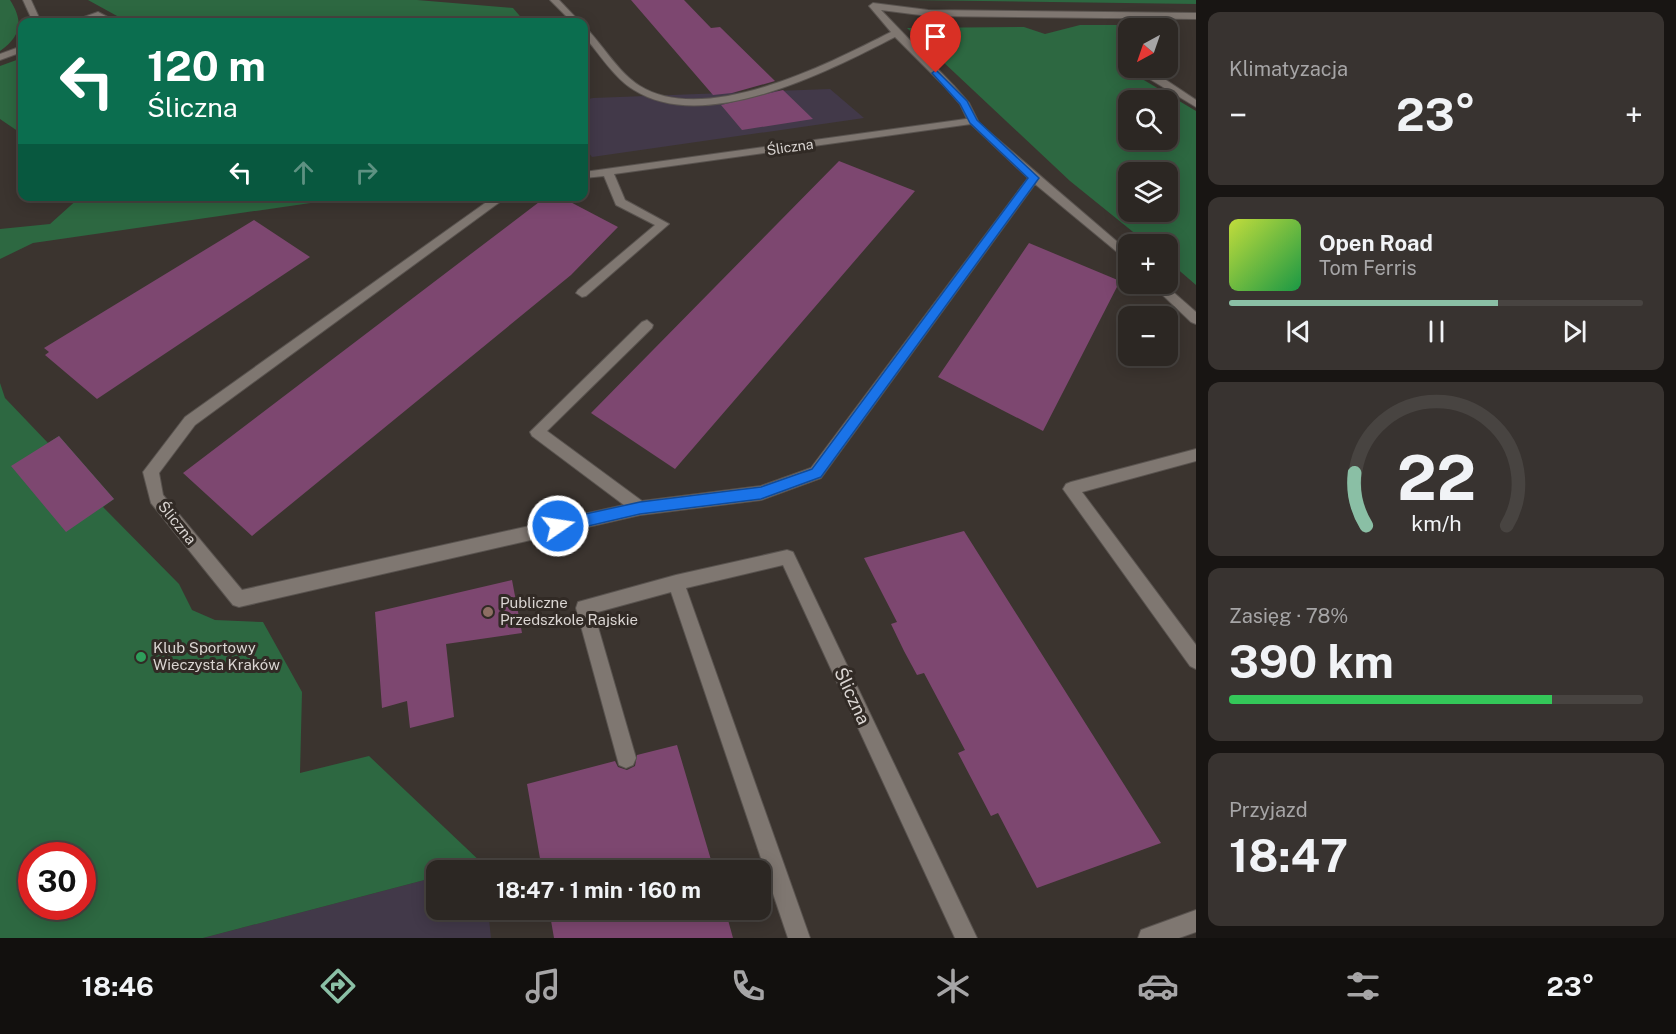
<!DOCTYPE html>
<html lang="pl">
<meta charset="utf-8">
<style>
body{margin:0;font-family:"Public Sans",sans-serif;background:#383330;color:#f1f3f6;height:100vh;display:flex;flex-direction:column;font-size:22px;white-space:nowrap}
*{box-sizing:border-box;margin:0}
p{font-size:20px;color:#a6a5a6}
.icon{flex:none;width:33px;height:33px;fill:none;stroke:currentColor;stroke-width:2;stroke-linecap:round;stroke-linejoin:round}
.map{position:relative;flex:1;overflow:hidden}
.side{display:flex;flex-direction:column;gap:12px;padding:12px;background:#181513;width:480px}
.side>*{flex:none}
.top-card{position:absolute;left:18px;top:18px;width:570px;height:183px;border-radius:12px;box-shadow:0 3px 15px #0003,0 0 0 2px #484441;background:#0b6e4f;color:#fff;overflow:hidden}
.needle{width:39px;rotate:220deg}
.controls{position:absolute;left:1118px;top:18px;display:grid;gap:12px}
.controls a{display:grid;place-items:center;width:60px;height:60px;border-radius:12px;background:#2c2723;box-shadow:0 3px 15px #0003,0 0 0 2px #484441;font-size:30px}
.speed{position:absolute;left:18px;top:842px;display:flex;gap:12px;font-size:30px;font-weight:700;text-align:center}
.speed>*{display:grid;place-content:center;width:78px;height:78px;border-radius:50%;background:#2c2723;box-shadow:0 3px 15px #0003,0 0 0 2px #484441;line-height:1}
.speed .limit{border:9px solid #d22;background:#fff;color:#111}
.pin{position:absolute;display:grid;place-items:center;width:51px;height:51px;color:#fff;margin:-62px -26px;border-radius:50% 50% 50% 0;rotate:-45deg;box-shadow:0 0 6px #0007}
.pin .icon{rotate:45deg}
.me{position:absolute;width:66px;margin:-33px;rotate:77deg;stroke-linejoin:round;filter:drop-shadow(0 0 4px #0008)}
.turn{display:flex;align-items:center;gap:21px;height:126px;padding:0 30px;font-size:27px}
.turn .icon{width:78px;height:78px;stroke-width:2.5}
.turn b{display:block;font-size:42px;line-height:51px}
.lanes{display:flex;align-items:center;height:57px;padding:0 30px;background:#0003;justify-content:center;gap:30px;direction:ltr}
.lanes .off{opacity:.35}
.big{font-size:45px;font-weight:700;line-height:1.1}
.side .tile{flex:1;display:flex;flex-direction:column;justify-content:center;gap:9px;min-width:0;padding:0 21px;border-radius:12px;background:#383330}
.side .dial{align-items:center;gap:0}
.dial svg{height:156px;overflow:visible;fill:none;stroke:#484441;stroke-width:7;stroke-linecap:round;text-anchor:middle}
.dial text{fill:#f1f3f6;stroke:none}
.song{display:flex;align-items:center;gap:18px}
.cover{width:72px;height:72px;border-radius:9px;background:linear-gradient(135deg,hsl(70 70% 55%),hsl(140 70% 35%))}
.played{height:6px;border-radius:3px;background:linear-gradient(90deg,#8abfa5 65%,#484441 65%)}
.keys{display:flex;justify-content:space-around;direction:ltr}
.heat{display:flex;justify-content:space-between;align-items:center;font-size:33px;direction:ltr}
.charge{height:9px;border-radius:4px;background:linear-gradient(90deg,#34c759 78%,#484441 0)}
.trip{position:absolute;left:426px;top:860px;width:345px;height:60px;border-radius:12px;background:#2c2723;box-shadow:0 3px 15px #0003,0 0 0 2px #484441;font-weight:700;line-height:60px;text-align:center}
.menu{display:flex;height:96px;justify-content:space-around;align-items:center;background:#12100e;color:#a6a5a6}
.menu .icon{width:42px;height:42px}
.menu .active{color:#8abfa5}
.menu b{font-size:27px;color:#f1f3f6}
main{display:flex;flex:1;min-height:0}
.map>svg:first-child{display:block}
.industrial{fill:#423949}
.green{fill:#2d6841;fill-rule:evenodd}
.building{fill:#7d4770}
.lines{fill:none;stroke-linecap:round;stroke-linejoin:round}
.lane-casing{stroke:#59534f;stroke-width:2}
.street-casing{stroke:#59534f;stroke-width:2}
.lane{fill:#7f7771;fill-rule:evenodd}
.street{fill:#7f7771;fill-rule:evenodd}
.route{fill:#1a73e8;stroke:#114b97;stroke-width:1.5}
.education-dot{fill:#8d6e63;stroke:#312a25;stroke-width:2}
.leisure-dot{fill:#2e9e5b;stroke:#312a25;stroke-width:2}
.labels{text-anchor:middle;stroke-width:6;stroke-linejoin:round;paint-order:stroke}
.far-street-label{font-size:14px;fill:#dad5d2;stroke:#312a25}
.street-label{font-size:15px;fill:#dad5d2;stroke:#312a25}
.poi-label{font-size:15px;fill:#dad5d2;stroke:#312a25;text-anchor:start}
.near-street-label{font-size:18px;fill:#dad5d2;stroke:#312a25}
</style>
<main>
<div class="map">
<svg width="1196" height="938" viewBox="0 0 1196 938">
<rect width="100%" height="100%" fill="#3b342f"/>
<!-- industrial -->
<path class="industrial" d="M830,89L864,118L592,157L584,147V100L593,98Z
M436,877V909H488L491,938H203Z"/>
<!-- green -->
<path class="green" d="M0,0H10C24,22 21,36 0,51Z
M88,0H417L513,8L525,22H128Z
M911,0H1196V4Z
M1080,25H1116L1129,28L1128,51L1123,55L1120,61L1127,70L1196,111V285L1167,260V244H1148L1070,181L907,28L1024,27L1045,34ZM1128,100H1167V140H1128ZM1128,172H1167V212H1128Z
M22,58V134L0,119V66Z
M80,197V196L352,197L33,243L0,259V229L50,224Z
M0,383L5,398L48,443L59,436L114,499L103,507L179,584L192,610L215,620L263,622L302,692L300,773L369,756L484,865L464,870H436V877L203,938H0ZM32,855H82V906H32Z"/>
<!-- building -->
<path class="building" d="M631,0H684L711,28L720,27L775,81L732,93L713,95Z
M783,90L813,119L742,130L721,105Z
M839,161L915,191L675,469L591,413Z
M547,196H559L618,227L571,275L252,536L183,473Z
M254,220L310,257L97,399L45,355L49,352L44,348Z
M1029,243L1120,281L1043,431L938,377Z
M59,436L114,499L66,532L11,466Z
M964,531L1161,843L1037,888L998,813L991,816L958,753L965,750L924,673L917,675L904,651L891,624L897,622L864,558Z
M512,580L522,633L446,644L454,717L410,728L407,701L382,708L375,612Z
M677,745L714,870H542L527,784L615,761L618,767L627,770L635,766L637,755Z
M549,909H725L733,938H554Z"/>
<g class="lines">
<defs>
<path id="lane" d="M23,0H31L41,22H33Z
M98,12L117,22H107L97,18L82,22H70Z
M22,46V52L0,60V54Z
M948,86H954L969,103L978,121L977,123H969L960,104L946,88Z"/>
<path id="street" d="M550,0H559L580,22H572Z
M873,3L928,10L1196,13V19L928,16L881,10L954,86V90H948L895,37C829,71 705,135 634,90C614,78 599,53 584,36V28L587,29C604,47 619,73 640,86C706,127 830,63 891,32L869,6Z
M1167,33L1171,36V41L1167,44Z
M1138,68H1148L1196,100V107L1148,78Z
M973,118L1128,251V261L1035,184L821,478L761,500L640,515L239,607L233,605L151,503L143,472L185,417L495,196H508L195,425L159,473L163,495L242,590L624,505L532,436L530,432L642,322L647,320L653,325L652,328L547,431L642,501L761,486L811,468L1028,178L971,124L614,174L625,200L669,224L586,296L582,297L576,293L578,290L655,225L616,205L604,176L584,178V172Z
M1151,284H1164L1196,312V324L1191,322Z
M1196,449V461L1082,492L1196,645V669L1190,666L1063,489L1066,484L1071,482Z
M787,550L793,552L977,938H955L783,565L686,588L810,938H788L671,592L594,613L636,758L633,765L626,768L619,765L576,608L578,602L676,575Z
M1196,910V932L1179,938H1138L1141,930Z"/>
</defs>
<!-- lane casing -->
<use href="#lane" class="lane-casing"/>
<!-- street casing -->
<use href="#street" class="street-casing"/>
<!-- lane -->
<use href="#lane" class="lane"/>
<!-- street -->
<use href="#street" class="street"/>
</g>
<!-- route -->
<path class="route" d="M936,70L967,101L977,120L1039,178L821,477L761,499L640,514L558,533L553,531L551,526L553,522L558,520L640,502L761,487L812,469L1028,178L970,123L960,104L932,73Z"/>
<!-- markers -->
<circle class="education-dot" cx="488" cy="612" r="6"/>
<circle class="leisure-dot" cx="141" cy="657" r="6"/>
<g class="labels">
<!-- far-street labels -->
<g class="far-street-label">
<text transform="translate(790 147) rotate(-8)" y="5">Śliczna</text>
</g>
<!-- street labels -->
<g class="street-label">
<text transform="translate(177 523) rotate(51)" y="5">Śliczna</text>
</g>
<!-- poi labels -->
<g class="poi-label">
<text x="500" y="608">Publiczne<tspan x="500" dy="17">Przedszkole Rajskie</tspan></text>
<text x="153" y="653">Klub Sportowy<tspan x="153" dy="17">Wieczysta Kraków</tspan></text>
</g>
<!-- near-street labels -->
<g class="near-street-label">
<text transform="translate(852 696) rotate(65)" y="6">Śliczna</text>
</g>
</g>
</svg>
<div class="controls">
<a><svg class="needle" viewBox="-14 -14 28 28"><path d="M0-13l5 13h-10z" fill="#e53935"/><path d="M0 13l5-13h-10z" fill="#a6a5a6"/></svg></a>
<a><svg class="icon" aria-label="search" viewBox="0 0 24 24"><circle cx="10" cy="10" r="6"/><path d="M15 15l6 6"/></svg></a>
<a><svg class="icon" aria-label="layers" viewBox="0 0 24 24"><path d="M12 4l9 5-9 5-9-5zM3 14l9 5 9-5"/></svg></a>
<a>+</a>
<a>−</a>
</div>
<div class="speed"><div class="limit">30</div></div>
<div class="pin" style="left:936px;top:73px;background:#d93025"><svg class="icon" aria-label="arrive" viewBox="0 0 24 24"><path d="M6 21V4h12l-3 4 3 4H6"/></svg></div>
<svg class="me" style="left:558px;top:526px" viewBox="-20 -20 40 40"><circle r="17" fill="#1a73e8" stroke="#fff" stroke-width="3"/><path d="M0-11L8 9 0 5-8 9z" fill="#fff"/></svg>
<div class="trip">18:47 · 1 min · 160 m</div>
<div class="top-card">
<div class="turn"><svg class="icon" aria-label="left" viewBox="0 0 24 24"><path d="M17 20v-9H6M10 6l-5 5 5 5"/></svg><div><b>120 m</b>Śliczna</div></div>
<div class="lanes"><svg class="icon" aria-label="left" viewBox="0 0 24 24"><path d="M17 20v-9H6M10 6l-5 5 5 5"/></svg><svg class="icon off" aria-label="ahead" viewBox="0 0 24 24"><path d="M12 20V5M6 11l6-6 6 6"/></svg><svg class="icon off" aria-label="right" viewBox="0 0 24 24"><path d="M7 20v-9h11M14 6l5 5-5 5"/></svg></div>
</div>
</div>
<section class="side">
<div class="tile"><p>Klimatyzacja</p>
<div class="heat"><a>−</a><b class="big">23°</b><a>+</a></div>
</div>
<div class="tile">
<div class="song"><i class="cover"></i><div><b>Open Road</b><p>Tom Ferris</p></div></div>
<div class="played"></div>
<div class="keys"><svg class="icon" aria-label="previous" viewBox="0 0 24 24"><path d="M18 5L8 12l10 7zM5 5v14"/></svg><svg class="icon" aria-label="pause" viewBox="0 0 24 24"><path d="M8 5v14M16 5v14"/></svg><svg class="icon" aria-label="next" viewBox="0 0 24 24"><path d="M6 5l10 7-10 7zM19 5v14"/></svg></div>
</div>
<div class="tile dial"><svg viewBox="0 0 100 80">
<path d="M14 69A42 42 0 1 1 86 69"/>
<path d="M14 69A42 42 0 0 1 8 42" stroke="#8abfa5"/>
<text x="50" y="56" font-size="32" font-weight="700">22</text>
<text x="50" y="72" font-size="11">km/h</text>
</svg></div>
<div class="tile"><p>Zasięg · 78%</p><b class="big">390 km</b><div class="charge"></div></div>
<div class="tile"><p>Przyjazd</p><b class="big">18:47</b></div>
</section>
</main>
<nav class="menu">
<b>18:46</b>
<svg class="icon active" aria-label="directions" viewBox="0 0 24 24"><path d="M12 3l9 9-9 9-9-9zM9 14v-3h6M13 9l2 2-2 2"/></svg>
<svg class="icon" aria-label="music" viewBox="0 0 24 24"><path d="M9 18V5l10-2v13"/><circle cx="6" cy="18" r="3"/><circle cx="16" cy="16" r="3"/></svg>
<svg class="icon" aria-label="phone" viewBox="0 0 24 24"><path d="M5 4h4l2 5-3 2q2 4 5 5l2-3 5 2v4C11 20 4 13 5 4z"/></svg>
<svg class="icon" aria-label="climate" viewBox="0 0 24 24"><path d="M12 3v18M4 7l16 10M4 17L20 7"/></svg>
<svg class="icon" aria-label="car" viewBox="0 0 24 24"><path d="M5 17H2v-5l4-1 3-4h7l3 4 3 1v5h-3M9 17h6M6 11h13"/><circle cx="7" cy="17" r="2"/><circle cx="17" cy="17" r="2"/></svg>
<svg class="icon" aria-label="filters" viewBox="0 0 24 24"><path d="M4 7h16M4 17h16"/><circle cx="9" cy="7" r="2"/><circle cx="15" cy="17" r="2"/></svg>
<b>23°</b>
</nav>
